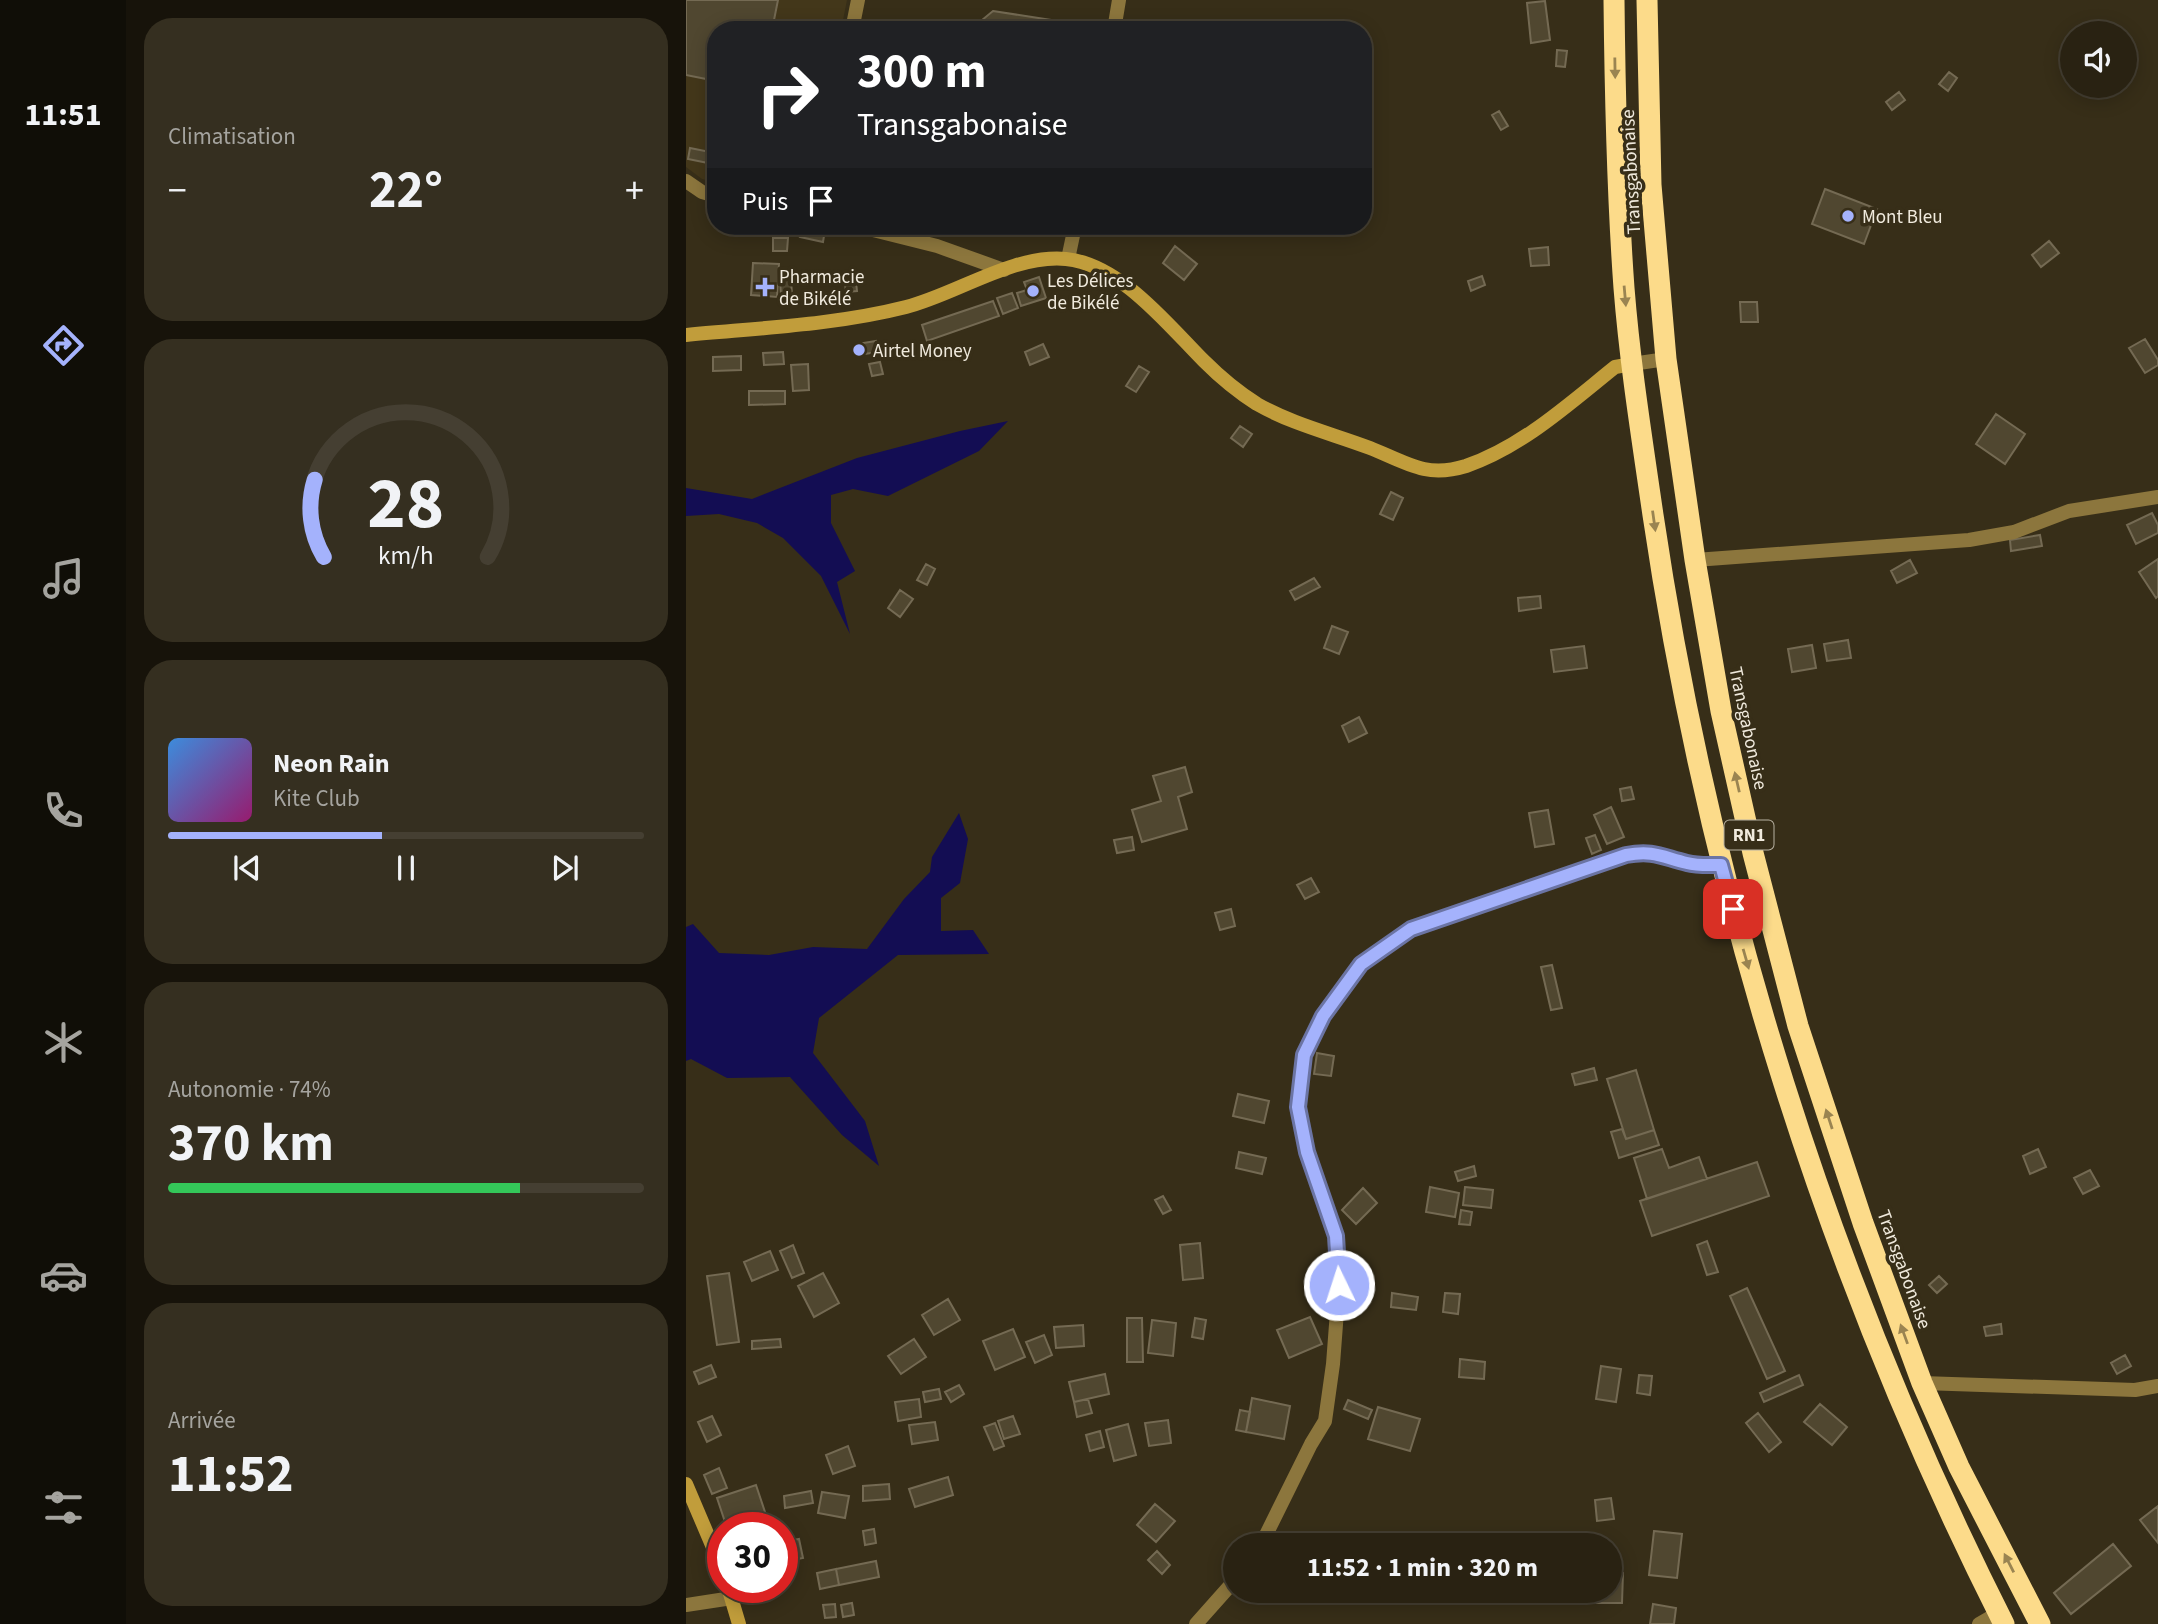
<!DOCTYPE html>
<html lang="fr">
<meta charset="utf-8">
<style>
body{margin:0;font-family:"Source Sans 3",sans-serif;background:#352f20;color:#f1f3f6;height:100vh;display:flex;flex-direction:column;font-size:26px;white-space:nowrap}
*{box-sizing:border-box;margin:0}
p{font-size:23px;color:#a5a49f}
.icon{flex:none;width:38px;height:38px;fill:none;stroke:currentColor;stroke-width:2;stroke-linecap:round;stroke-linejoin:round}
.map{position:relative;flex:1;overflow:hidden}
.panel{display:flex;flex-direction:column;gap:18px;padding:18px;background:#17130a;width:560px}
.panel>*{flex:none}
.hud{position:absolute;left:21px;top:21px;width:665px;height:214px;border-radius:28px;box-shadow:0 4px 18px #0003,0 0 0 2px #453f32;background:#202124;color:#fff;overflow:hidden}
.fabs{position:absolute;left:1374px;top:21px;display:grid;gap:14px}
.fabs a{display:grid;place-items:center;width:77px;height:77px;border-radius:50%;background:#292212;box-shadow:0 4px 18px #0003,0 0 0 2px #453f32;font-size:35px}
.speed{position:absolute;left:21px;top:1512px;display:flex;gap:14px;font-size:35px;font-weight:700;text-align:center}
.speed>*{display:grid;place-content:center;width:91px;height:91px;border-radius:50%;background:#292212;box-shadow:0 4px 18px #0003,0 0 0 2px #453f32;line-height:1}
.speed .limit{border:10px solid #d22;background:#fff;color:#111}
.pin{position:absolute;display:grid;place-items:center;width:60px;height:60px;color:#fff;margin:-30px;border-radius:14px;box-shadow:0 4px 10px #0006}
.me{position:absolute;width:77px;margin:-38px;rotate:356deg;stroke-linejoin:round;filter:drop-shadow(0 0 5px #0008)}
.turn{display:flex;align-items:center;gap:24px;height:147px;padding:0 35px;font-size:32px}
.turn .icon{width:91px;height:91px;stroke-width:2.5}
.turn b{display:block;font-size:49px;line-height:60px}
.then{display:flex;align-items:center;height:66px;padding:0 35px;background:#0003;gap:14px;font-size:26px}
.big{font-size:52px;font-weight:700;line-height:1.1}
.panel .card{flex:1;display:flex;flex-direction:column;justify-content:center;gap:10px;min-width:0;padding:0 24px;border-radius:28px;background:#352f20}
.panel .dial{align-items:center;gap:0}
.dial svg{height:182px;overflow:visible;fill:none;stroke:#453f32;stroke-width:7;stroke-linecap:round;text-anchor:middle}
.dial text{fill:#f1f3f6;stroke:none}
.song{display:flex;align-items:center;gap:21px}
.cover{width:84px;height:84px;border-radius:10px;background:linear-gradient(135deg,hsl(210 70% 55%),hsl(320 70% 35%))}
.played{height:7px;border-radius:4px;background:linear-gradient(90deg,#a4b2fc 45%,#453f32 45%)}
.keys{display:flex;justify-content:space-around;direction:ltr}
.heat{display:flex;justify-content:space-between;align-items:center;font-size:38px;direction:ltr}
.charge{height:10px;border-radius:5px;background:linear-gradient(90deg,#34c759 74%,#453f32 0)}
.trip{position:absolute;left:537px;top:1533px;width:399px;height:70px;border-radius:35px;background:#292212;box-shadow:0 4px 18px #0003,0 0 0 2px #453f32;font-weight:700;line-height:70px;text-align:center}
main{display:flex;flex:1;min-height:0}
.menu{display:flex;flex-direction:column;width:126px;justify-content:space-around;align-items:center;background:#100e07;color:#a5a49f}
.menu .icon{width:49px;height:49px}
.menu .current{color:#a4b2fc}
.menu b{font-size:32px;color:#f1f3f6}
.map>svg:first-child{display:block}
.built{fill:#43371a}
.water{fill:#130d53}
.building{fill:#504730;stroke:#746a53;stroke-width:2}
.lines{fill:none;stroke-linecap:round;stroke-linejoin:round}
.street{stroke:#8c763d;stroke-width:14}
.secondary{stroke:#c19d3b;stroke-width:14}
.highway{stroke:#fcdb8a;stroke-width:21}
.oneway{fill:#9a8451}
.route-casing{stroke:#6b74a4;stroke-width:18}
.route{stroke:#a4b2fc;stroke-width:12}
.poi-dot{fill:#a4b2fc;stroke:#372e18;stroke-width:2.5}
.labels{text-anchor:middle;stroke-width:7;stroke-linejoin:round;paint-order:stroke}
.shield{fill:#372e18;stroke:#b8b2a2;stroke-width:2}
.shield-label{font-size:18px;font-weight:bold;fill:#f0eadd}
.street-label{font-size:19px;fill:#f0eadd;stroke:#372e18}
.poi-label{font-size:19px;fill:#f0eadd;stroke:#372e18;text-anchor:start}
</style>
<main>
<nav class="menu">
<b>11:51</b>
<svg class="icon current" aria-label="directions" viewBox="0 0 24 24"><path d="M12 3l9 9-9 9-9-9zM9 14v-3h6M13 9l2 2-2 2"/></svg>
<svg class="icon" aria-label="music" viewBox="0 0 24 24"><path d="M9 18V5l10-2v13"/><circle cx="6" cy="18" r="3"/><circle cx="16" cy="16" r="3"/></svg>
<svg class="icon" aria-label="phone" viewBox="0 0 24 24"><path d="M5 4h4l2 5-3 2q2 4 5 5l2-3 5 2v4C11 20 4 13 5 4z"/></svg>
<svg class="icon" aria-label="climate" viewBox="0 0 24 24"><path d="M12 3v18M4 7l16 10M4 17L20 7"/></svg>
<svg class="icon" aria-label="car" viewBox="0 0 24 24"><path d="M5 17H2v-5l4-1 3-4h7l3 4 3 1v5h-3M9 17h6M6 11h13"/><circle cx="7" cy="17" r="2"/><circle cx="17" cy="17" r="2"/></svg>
<svg class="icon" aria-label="filters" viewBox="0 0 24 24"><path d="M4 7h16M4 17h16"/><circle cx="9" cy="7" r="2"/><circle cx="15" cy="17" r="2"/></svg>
</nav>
<section class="panel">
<div class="card"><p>Climatisation</p>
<div class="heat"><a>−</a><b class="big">22°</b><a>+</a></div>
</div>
<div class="card dial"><svg viewBox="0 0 100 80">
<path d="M14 69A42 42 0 1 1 86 69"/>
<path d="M14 69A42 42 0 0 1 10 35" stroke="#a4b2fc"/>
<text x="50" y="56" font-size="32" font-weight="700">28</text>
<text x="50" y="72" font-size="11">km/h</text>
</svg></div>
<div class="card">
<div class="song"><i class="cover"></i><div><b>Neon Rain</b><p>Kite Club</p></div></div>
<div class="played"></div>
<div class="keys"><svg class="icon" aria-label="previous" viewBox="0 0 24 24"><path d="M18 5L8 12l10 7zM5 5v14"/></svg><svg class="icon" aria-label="pause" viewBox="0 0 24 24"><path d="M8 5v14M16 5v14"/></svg><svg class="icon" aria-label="next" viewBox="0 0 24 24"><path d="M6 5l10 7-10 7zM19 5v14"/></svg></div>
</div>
<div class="card"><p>Autonomie · 74%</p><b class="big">370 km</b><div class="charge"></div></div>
<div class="card"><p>Arrivée</p><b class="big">11:52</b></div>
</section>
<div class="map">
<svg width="1472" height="1624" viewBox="0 0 1472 1624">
<rect width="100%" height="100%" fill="#372e18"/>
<!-- built -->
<path class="built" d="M0,0H161L155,30H30V182L16,179L0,167Z"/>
<!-- water -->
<path class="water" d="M322,421L293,451L202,496L167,489L145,495V523L169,571L151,582L164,634L135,576L97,538L71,523L33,514L0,516V488L66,499L171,458L274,431Z
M273,813L282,839L274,883L255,898V931L287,930L303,954L212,955L133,1018L127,1053L179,1121L193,1166L156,1135L104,1077L41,1078L5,1059L0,1061V927L7,924L33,953L83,955L127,947L181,949L218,899L244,872L246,857Z"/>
<!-- building -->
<path class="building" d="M0,0H92L86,30H30V81L0,75Z
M859,1L864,40L845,43L841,3Z
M307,11L365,20L372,30H284Z
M871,50L881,51L879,67L870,66Z
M1263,72L1271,78L1262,91L1253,84Z
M1213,92L1219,100L1206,110L1200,102Z
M813,111L822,126L815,130L806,115Z
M4,148L29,153L27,164L2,159Z
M1139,189L1191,209L1178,244L1126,224Z
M116,231L138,236L137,242L114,237Z
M87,238H102L101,251H87Z
M1363,241L1373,253L1355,267L1346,255Z
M489,246L511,264L498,280L477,263Z
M862,247L863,265L845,266L843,249Z
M67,263L93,264L91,297L65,295Z
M169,273L171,291L160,292L158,275Z
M796,276L799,285L785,291L782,281Z
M353,277L360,298L335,306L331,293L341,290L338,282Z
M105,279L106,295L95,296L94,280Z
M326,293L332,308L317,314L311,298Z
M307,301L313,316L241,341L236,325Z
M1054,302H1071L1072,322H1055Z
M1459,339L1472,360V365L1459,373L1443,348Z
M190,341L192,352L178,354L177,343Z
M357,344L363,357L344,365L339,352Z
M97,352L98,364L78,365L77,353Z
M55,356V370L27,371V357Z
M194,362L197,374L186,376L183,364Z
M122,364L123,390L107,391L105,365Z
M453,366L463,372L450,392L440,386Z
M63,391H99V404L63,405Z
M1310,414L1339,434L1319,464L1290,444Z
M554,426L566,434L557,447L545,438Z
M705,492L717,498L707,520L694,514Z
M1466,513L1472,525V533L1450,544L1441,525Z
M1354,535L1356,546L1325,551L1324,540Z
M1472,559V596L1470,598L1453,572Z
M1224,560L1231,573L1211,583L1205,571Z
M240,564L249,569L241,585L231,580Z
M628,578L634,587L609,600L604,591Z
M214,590L227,599L214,617L202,608Z
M854,596L855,608L833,611L832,598Z
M646,626L662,632L653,654L638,648Z
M1162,640L1165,658L1141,661L1138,644Z
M1126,645L1130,668L1106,672L1102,649Z
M898,646L901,668L868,672L865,650Z
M673,717L681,733L663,742L656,726Z
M499,767L506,792L492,797L501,829L456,842L446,810L475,801L467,776Z
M945,787L948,799L936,801L934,789Z
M925,807L938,837L921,844L908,815Z
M862,810L868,844L849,847L843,813Z
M909,835L915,850L906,854L900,838Z
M446,837L448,850L431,853L428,840Z
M625,878L633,892L619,899L611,885Z
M545,909L549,926L534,930L529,913Z
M866,965L876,1008L865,1010L855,967Z
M631,1053L648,1056L645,1076L628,1074Z
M908,1068L911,1080L889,1085L886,1074Z
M950,1070L968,1130L940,1139L921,1079Z
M552,1094L583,1101L578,1123L547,1116Z
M936,1129L940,1139L968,1130L973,1145L933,1158L925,1132Z
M976,1149L983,1168L1013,1157L1021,1179L961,1199L948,1158Z
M1352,1149L1360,1167L1344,1174L1337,1156Z
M553,1152L580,1158L576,1174L550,1168Z
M1071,1162L1083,1196L966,1236L954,1201Z
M788,1166L790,1176L772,1181L769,1172Z
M1404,1170L1413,1186L1397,1194L1388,1178Z
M744,1187L773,1193L769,1217L740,1212Z
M779,1187L807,1190L805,1208L777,1205Z
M677,1188L691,1203L670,1224L656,1210Z
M477,1196L485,1210L477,1214L469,1200Z
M775,1210L786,1212L784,1225L773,1224Z
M1021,1241L1032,1272L1021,1275L1011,1245Z
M514,1243L517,1278L497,1280L494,1245Z
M107,1245L118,1273L106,1278L94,1251Z
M84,1251L92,1270L66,1281L58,1262Z
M43,1273L53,1342L31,1345L21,1276Z
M137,1273L153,1303L128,1317L112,1286Z
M1253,1276L1261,1284L1251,1293L1243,1285Z
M1061,1288L1099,1371L1081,1379L1044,1296Z
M706,1293L732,1297L730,1310L705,1307Z
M759,1293L774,1294L772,1314L757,1312Z
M262,1299L274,1320L248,1335L236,1315Z
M624,1317L636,1344L603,1358L591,1330Z
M441,1318H456L457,1362H441Z
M509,1318L520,1320L517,1339L506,1337Z
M466,1320L490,1323L487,1356L462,1353Z
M1315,1324L1316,1334L1300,1336L1298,1327Z
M397,1325L398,1346L370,1348L368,1327Z
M327,1329L339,1357L309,1370L297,1341Z
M358,1335L366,1355L349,1363L340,1342Z
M94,1339L95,1347L66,1349V1341Z
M228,1339L240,1357L215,1374L202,1356Z
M1439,1355L1445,1366L1431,1374L1425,1363Z
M774,1359L799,1362L798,1379L773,1377Z
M25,1365L30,1377L13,1384L8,1372Z
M915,1366L935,1369L930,1402L910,1399Z
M419,1374L423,1394L388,1402L383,1382Z
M953,1375L966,1376L964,1395L951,1393Z
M1113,1375L1117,1385L1078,1402L1074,1393Z
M273,1385L278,1394L265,1402L259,1392Z
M253,1389L255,1399L239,1402L237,1392Z
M566,1398L604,1406L598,1439L560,1432Z
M233,1399L235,1417L212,1421L209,1402Z
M402,1399L406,1413L391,1417L388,1402Z
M662,1400L686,1410L682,1419L658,1409Z
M1134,1404L1161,1427L1146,1445L1118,1422Z
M692,1407L734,1419L724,1451L682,1439Z
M554,1410L564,1412L560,1432L550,1430Z
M1072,1413L1095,1442L1083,1452L1060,1423Z
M26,1416L35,1435L21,1442L12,1422Z
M327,1416L334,1434L318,1439L312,1421Z
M482,1420L485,1443L463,1446L459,1423Z
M249,1422L252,1440L226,1444L223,1425Z
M309,1423L318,1446L308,1450L298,1427Z
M442,1424L450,1455L428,1461L420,1430Z
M414,1431L418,1447L404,1451L400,1435Z
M162,1446L169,1466L147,1474L140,1455Z
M33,1468L41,1488L26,1494L18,1475Z
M262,1477L267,1495L229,1507L223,1489Z
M203,1484L204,1499L177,1501V1486Z
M70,1485L81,1518L50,1528H41L31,1498Z
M125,1491L127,1503L99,1508L98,1496Z
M136,1492L163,1496L159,1518L132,1513Z
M925,1498L928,1519L911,1521L909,1500Z
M469,1504L489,1521L470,1542L451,1525Z
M1472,1506V1543L1454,1520Z
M188,1529L190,1543L179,1545L177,1531Z
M968,1531L996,1534L991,1578L963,1575Z
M113,1539L117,1558L96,1562V1542Z
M1427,1544L1445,1566L1385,1614L1368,1593Z
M471,1551L484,1565L476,1574L462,1560Z
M190,1561L193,1577L153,1585L150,1569Z
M150,1569L153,1585L134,1589L131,1573Z
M924,1573H937L936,1603H906V1591H924Z
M166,1603L168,1615L157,1617L155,1605Z
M149,1604L150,1617L139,1618L137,1605Z
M967,1604L990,1608L988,1624H964Z"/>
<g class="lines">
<!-- street -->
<path class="street" d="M166,30L172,0
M428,30L433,0
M0,181L16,192L30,196
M171,226L251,246L318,270
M382,259L389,226
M946,364L980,359
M1009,560L1283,540L1328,532L1383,511L1472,497
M1236,1383L1449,1390L1472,1386
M575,1545L625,1444L639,1421L647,1364L653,1285L650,1236L621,1152L613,1106L618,1055L637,1015L675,964L725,929L941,855C968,850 976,857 1001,863C1012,866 1024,865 1035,865
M0,1605L46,1598
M510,1624L550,1579
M1293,1624L1312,1613"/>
<!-- secondary -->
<path class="secondary" d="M0,335C73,328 149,325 220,307C271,294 327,254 380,259C434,264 482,325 518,361C534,377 552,392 571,404C606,424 647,434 684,448C702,455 720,465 738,469C752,472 767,470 780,466C836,447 884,403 929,367L946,364
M0,1484L37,1571
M42,1587L53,1624"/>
<!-- highway -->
<path class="highway" d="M928,0C929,96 931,192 938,288C944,364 956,439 967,515C1024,900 1142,1276 1318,1624
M961,0L965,185L980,359L1009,560L1035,711L1067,853L1112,1026L1177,1223L1236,1383L1273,1467L1354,1624"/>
</g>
<!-- one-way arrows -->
<defs><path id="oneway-solid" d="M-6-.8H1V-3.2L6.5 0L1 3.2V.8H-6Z" transform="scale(1.75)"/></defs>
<g class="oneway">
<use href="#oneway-solid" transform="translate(929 68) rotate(89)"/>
<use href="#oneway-solid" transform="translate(939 296) rotate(85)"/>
<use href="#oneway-solid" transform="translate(968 521) rotate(82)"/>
<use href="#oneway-solid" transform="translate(1051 782) rotate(-103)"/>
<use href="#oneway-solid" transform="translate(1060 959) rotate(74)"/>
<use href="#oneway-solid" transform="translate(1143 1119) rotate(-108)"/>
<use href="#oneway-solid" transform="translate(1218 1334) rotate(-110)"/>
<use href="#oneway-solid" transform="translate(1323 1563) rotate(-117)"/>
</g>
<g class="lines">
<defs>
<path id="route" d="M653,1285L650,1236L621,1152L612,1107L618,1055L637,1016L675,964L725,929L940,855C968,850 976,857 1001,863C1012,866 1024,865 1035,865L1047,909"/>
</defs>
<!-- route casing -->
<use href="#route" class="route-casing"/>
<!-- route -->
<use href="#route" class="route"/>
</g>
<!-- markers -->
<g class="poi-dot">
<circle cx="1162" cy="216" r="7"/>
<path d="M75.5 276.5h7v7h7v7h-7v7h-7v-7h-7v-7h7z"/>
<circle cx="347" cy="291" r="7"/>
<circle cx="173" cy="350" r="7"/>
</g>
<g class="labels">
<!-- shield labels -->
<rect class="shield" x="1038.5" y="820.5" width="49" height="29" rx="5"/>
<g class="shield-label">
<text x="1063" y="841">RN1</text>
</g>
<!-- street labels -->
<g class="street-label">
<text transform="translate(944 172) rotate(-93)" y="7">Transgabonaise</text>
<text transform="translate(1063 728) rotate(78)" y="7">Transgabonaise</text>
<text transform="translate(1219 1269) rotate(70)" y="7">Transgabonaise</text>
</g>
<!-- poi labels -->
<g class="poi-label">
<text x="1176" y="223">Mont Bleu</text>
<text x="93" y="283">Pharmacie<tspan x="93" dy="22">de Bikélé</tspan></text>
<text x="361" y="287">Les Délices<tspan x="361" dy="22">de Bikélé</tspan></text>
<text x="187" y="357">Airtel Money</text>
</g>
</g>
</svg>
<div class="fabs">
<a><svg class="icon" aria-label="sound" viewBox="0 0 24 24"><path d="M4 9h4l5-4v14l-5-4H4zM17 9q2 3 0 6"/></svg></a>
</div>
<div class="speed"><div class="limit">30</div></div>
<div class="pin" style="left:1047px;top:909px;background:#d93025"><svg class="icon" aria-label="arrive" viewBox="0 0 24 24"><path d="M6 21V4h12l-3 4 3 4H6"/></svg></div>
<svg class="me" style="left:653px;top:1285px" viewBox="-20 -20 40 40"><circle r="17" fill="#a4b2fc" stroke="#fff" stroke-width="3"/><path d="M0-11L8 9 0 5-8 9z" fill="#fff"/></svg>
<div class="trip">11:52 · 1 min · 320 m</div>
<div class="hud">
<div class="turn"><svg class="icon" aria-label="right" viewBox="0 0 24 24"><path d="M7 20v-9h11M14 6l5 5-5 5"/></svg><div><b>300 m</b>Transgabonaise</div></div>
<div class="then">Puis<svg class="icon" aria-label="arrive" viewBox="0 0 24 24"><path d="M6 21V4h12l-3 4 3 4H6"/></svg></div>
</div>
</div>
</main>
